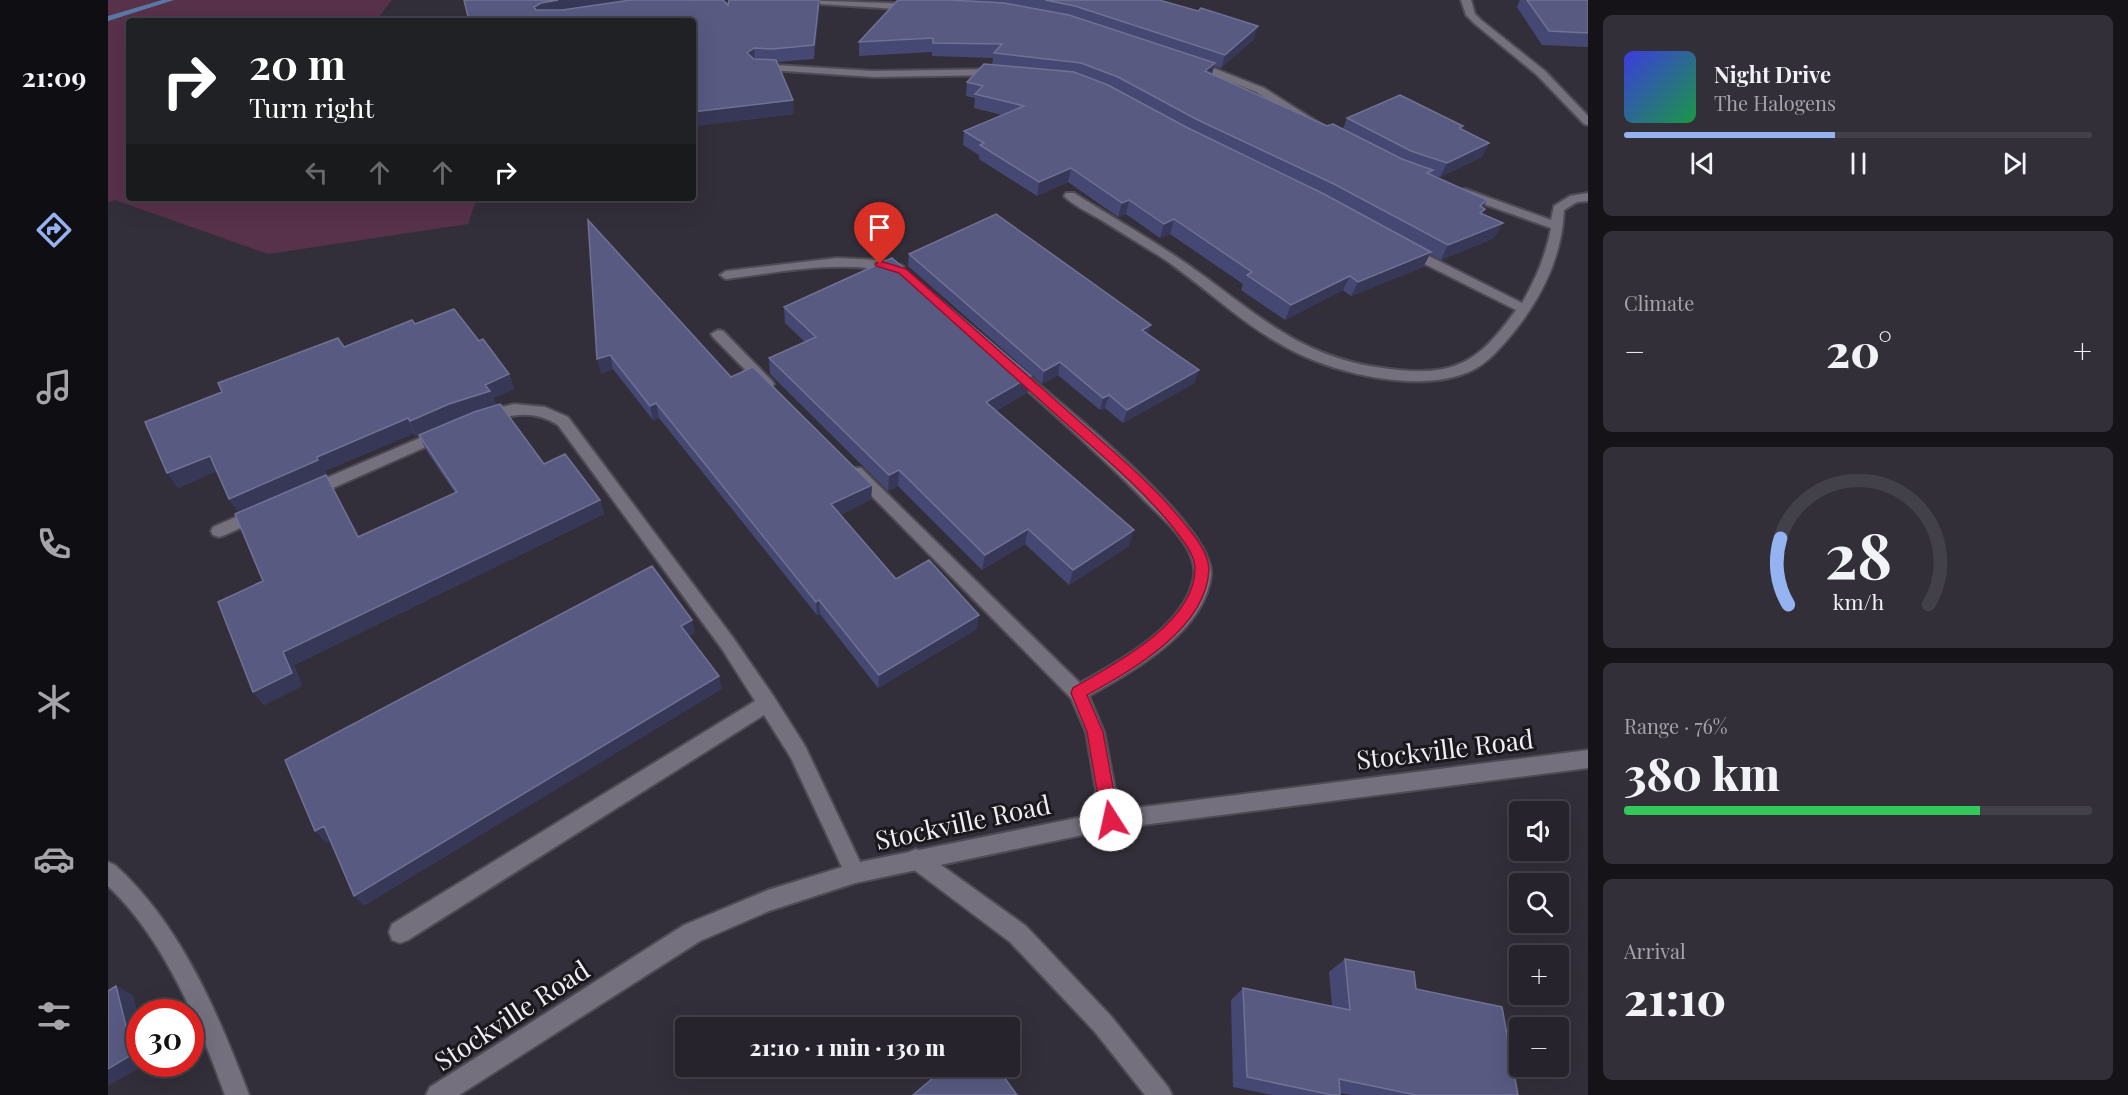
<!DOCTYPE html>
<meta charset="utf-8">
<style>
body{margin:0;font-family:"Playfair Display",serif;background:#322f38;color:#f1f3f6;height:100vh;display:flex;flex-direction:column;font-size:22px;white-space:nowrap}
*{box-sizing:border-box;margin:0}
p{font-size:20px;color:#a4a4a9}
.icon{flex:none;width:33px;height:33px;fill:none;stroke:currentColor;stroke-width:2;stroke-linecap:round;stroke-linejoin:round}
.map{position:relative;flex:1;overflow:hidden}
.side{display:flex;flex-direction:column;gap:15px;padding:15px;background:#151318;width:540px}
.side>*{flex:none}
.banner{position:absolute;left:18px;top:18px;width:570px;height:183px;border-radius:6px;box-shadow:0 6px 24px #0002,0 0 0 2px #424048;background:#202124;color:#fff;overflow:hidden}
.fabs{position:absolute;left:1401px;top:801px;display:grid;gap:12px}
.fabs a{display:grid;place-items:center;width:60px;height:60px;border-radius:6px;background:#26232c;box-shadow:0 6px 24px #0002,0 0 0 2px #424048;font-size:30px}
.speed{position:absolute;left:18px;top:999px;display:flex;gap:12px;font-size:30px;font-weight:700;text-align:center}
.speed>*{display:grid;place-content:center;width:78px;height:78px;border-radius:50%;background:#26232c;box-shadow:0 6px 24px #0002,0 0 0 2px #424048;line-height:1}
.speed .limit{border:9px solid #d22;background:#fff;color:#111}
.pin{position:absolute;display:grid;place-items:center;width:51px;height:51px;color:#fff;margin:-62px -26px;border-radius:50% 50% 50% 0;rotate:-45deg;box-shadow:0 0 6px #0007}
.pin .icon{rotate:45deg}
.me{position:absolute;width:66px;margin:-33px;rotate:350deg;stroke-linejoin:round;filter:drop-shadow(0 0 4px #0008)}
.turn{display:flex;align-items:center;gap:21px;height:126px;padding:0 24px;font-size:27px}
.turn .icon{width:78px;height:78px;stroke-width:2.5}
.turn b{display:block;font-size:42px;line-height:51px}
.lanes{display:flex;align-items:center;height:57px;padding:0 24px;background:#0003;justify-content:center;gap:30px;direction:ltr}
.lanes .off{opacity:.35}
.big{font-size:45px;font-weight:800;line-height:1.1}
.side .tile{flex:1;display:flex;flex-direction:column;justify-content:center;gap:9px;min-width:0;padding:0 21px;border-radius:9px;background:#322f38}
.side .dial{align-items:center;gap:0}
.dial svg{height:156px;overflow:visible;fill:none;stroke:#424048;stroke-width:7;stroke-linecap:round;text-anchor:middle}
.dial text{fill:#f1f3f6;stroke:none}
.song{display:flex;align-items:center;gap:18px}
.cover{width:72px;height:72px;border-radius:9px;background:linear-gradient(135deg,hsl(240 70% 55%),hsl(140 70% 35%))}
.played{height:6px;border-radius:3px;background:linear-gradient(90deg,#95b2f1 45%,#424048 45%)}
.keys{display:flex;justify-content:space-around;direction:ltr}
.heat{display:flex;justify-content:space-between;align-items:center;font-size:33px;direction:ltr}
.charge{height:9px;border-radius:4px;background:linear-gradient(90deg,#34c759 76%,#424048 0)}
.trip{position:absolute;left:567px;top:1017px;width:345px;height:60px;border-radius:6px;background:#26232c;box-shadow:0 6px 24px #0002,0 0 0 2px #424048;font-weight:800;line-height:60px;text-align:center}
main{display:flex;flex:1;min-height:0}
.menu{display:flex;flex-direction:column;width:108px;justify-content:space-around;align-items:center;background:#0f0e12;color:#a4a4a9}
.menu .icon{width:42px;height:42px}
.menu .current{color:#95b2f1}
.menu b{font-size:27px;color:#f1f3f6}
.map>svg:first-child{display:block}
.green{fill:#58314a}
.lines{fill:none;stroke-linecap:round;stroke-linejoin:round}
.stream{fill:#5a78a5;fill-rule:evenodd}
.minor-casing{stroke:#4e4b54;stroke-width:4}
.tertiary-casing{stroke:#4e4b54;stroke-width:4}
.minor{fill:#74707d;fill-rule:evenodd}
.tertiary{fill:#74707d;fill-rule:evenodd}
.wall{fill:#464874;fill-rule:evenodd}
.shaded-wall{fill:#373757}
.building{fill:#585a82;stroke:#707194;stroke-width:1.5}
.route{fill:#e11d48;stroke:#92132f;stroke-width:1.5}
.labels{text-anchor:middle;stroke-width:6;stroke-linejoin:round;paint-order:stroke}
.near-street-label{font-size:26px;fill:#f0eef5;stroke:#1a181d}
</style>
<main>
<nav class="menu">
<b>21:09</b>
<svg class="icon current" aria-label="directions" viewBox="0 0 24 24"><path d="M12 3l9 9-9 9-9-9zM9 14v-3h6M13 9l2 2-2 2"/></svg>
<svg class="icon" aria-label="music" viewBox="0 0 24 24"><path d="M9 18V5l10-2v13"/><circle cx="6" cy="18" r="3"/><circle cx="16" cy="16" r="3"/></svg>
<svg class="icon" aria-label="phone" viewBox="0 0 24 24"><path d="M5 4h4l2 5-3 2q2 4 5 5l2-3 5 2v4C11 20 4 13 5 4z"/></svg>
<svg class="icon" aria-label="climate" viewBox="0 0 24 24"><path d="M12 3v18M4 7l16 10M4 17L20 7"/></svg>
<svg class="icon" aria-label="car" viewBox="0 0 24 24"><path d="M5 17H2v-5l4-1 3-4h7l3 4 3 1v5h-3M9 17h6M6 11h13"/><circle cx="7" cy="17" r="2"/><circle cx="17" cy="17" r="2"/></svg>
<svg class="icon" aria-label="filters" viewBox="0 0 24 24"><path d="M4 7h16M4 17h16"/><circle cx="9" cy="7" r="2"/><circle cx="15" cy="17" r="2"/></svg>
</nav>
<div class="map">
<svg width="1480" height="1095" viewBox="0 0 1480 1095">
<rect width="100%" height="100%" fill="#332f3a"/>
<!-- green -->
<path class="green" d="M0,0H284L268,21H21V198H369L360,224L160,254L7,200L0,202Z"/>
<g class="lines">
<!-- stream -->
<path class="stream" d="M54,0H66L0,21V16Z"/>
<defs>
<path id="minor" d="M691,0L806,4L811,7L806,10L696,3Z
M1085,60L1156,88L1219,128L1214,131L1210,130L1148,92L1081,65L1080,63Z
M651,64L766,71L892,69L897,72L892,75L766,77L647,69V65Z
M1357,189L1443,220L1446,206L1462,196L1480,193V201L1469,202L1456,210C1454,257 1434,297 1405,333C1393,347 1382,361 1365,370C1315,395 1228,374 1181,349C1135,325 1098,288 1056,259C1034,245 1012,232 990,218C979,212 965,205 956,196L958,193H966C1005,218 1045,240 1082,266C1151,315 1193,359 1282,369C1347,377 1370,363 1408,310L1295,253L1293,250L1295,247H1303L1414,303C1428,279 1438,255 1443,228L1353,196V190Z
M729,258L772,260L795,266L796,269L790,273C733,259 675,272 618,279L612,275L618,271Z
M610,330L615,331L664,381L666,384L664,387H654L605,337L603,334Z
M906,366L911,368C950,401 1108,527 1103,575C1097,632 1025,671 981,696L996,732L1013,820L1010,827L1003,829L996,827L993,820L978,732L963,698L740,472L743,468H753L972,683C1012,661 1077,626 1086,577C1087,570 1085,561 1082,554C1073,534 1054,518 1038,502C994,457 948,416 901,374L899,371Z
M406,404L437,407L460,417L626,639L666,697L697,746L754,866L757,873L754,880L747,883L740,880L683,758L656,715L300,940L292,943L284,940L281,932L284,924L647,701L614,649L450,425C425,409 402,415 376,422L369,417L371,413Z
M333,429L341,434L338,438L209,495H197L195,491L197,487Z
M151,507L157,509L159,513L157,517L117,535L111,537L105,535L103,531L105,527Z
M808,849L815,852L918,926L1003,1016L1060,1087L1064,1095H1037L987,1032L902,942L801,866L798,859L801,852Z
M0,862L7,865C73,925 110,1013 141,1095H117C91,1023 56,939 0,886Z"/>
<path id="tertiary" d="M1353,0H1363L1367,14L1373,20L1437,71L1480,116V125L1476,124L1429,75L1367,24L1358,15Z
M1480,750V768L1003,829L747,883L661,911L592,941L351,1095H318L322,1087L576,925L660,890L747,863L1003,811Z"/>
</defs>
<!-- minor casing -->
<use href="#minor" class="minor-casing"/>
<!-- tertiary casing -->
<use href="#tertiary" class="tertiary-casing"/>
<!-- minor -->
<use href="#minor" class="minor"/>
<!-- tertiary -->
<use href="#tertiary" class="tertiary"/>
</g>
<!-- wall -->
<path class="wall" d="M621,0H712L706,59L669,62L686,114L586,126L585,21L620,5Z
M790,0H1051L1146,39L1113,68L1106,66L1104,75L1219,126L1235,129L1239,118L1354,129L1381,143L1374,157L1332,177L1323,175L1379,200L1375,208L1377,209L1374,214L1386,238L1333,260L1322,254L1315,267L1243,296L1235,290L1177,320L1133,290L1135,284L1062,234L1052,238L1018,214L1010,217L960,182L929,196L871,159V155L855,145L856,131L894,115L866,108L867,98L858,96L859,82L884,65L885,58L824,56V52L751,56V42Z
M1412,0H1480V47L1434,45L1409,7Z
M480,220L623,377L764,485L763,499L732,515L788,579L869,629L770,688L712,614L709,615L551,418L545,420L505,369L493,374Z
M801,254L1040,334L1091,370L1086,383L1015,423L997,408L992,410L950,375L934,384L800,266Z
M676,307L920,392L888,411L1021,546L961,585L917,544L874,570L790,486L780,491L662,374L661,358L697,342L677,323Z
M307,324L371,341L401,374L406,389L385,398L388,405L436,464L492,500L496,514L186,665L194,686L156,705L145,692L155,581L131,513L121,499L109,471L70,488L236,347ZM354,417L311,435L318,450L347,493L251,536L226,490L213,477L219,475L217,471L306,433L308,436Z
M1237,959L1308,989L1410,1095H1244L1232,1093V1095H1164L1125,1087L1123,1000L1135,988L1224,1006L1221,972Z"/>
<!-- shaded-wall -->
<path class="shaded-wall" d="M450,0H545L429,21L426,7L433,3Z
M711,0H712V6L706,59V45Z
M1150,26L1146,39L1113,68L1117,55Z
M646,48L647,62L639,53Z
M1107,63L1103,76L1097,71Z
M685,100L686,114L586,126L585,112Z
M1381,143L1374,157L1332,177L1339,163Z
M963,168L960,182L929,196L931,182Z
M1021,200L1018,214L1010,217L1014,203Z
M1379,200L1373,212L1377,209L1369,223L1372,206Z
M1066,219L1062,234L1052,238L1056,224Z
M1395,223L1386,238L1333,260L1340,245Z
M1323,252L1315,267L1243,296L1250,282Z
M1242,276L1235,290L1177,320L1183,305Z
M1043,325L1039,338L1034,330Z
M502,355L505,369L493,374L489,359Z
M952,362L950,375L934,384L936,371Z
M1091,370L1086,383L1015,423L1019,410Z
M401,374L406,389L385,398L388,406L347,419L308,436L302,421L341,404L377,385Z
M923,376L920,392L876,418L878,402Z
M1001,395L997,408L992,410L995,398Z
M548,403L551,418L545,420L542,406Z
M300,418L306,433L217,471L219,475L131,513L121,499L209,457Z
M102,456L112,470L70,488L59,473Z
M791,470L790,486L780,491L781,475Z
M218,475L226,490L258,551L250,537Z
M764,485L763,499L723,519V504Z
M492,500L496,514L186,665L194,686L156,705L145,692L175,652Z
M920,529L917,544L874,570L877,555Z
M1026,530L1021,546L961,585L965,570Z
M711,600L712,614L709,615L708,602Z
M871,615L869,629L770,688L771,675Z
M584,620L587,633L576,640L573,626Z
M611,676L614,689L256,906L246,896Z
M216,826L227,838L218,843L207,831Z
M8,986L25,995L32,1021V1064H38L0,1086V1069Z"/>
<!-- building -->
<path class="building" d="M356,0H450L433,3L426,7L428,10H454L523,0H615L620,5L621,0H711L706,45L664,49L646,48L639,53L646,59L668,60L685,100L585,112V21H361Z
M790,0H842L896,3L961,15L1107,63L1097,71L1219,126L1225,124L1294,159L1325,170L1319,173L1379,200L1372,206L1377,209L1372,213L1395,223L1340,245L1226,184L1088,119L1010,77L973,63L886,53L894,44L825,43V38L751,42Z
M937,0H1051L1090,11L1093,8L1150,26L1117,55L967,6Z
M1419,0H1480V33L1441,31Z
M876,64L966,72L1000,85L1078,127L1216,194L1323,252L1250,282L1242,276L1183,305L1139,275L1144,272L1066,219L1056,224L1021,200L1014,203L963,168L931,182L872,145L876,143L856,131L916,106L867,94L875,86L859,82Z
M1292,95L1355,126L1351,128L1381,143L1339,163L1303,151L1239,118Z
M888,214L1043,325L1034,330L1091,370L1019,410L1001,395L995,398L952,362L936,371L801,254Z
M480,220L623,377L645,367L764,485L723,504L788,579L821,560L871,615L771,675L711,600L708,602L548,403L542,406L502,355L489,359Z
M784,258L923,376L878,402L1026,530L965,570L920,529L877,555L791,470L781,475L661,358L708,337L676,307Z
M346,309L371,341L375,339L401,374L377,385L382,391L341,404L302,421L300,418L209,457L210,460L121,499L102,456L59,473L37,422L114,392L110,383L230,338L236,347L304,320L307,324Z
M392,404L436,464L457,454L492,500L175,652L184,673L145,692L110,602L155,581L127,514L218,475L250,537L349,492L311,435L366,412Z
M544,566L584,620L573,626L611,676L246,896L216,826L207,831L177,760Z
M1237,959L1306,972L1308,989L1394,1007L1410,1095H1308L1231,1079L1232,1095H1224L1139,1077L1135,988L1242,1010Z
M8,986L25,1054L0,1069V991Z
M839,1066H888L909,1095H805Z"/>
<!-- route -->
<path class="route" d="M772,261L798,269C853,317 907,365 962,413C999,446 1045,484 1076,523C1086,535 1101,553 1101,570C1098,629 1024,670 979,695L995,732L1011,820L1009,826L1003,828L997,826L994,820L979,732L963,693L965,688C1005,665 1087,623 1087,569C1087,555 1075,540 1067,530C1035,489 991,453 953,419C899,370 845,322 791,273L768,266L767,264Z"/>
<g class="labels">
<!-- near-street labels -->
<g class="near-street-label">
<text transform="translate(1337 750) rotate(-7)" y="9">Stockville Road</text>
<text transform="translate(855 823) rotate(-12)" y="9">Stockville Road</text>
<text transform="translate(404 1016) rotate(-33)" y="9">Stockville Road</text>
</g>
</g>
</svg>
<div class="fabs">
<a><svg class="icon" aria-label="sound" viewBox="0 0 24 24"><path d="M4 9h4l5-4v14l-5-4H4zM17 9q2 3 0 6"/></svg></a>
<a><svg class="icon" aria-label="search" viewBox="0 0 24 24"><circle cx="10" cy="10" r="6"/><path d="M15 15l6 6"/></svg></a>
<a>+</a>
<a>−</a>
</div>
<div class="speed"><div class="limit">30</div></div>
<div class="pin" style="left:772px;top:264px;background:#d93025"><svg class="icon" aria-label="arrive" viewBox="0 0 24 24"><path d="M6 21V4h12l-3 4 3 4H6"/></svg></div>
<svg class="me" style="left:1003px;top:820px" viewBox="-20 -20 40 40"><circle r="19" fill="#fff"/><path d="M0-13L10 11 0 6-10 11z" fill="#e11d48"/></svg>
<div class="trip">21:10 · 1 min · 130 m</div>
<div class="banner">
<div class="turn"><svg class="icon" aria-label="right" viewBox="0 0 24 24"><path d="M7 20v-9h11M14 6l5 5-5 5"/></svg><div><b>20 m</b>Turn right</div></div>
<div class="lanes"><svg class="icon off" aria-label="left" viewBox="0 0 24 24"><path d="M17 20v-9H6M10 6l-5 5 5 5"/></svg><svg class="icon off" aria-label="ahead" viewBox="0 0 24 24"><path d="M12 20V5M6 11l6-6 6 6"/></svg><svg class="icon off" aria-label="ahead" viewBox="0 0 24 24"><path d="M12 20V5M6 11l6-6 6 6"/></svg><svg class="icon" aria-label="right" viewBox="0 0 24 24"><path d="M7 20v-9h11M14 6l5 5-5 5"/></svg></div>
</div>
</div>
<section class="side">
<div class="tile">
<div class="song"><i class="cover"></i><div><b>Night Drive</b><p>The Halogens</p></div></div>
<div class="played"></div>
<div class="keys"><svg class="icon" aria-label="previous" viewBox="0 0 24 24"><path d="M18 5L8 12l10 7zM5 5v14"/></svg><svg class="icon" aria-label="pause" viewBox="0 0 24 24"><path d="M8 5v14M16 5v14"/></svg><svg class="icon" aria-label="next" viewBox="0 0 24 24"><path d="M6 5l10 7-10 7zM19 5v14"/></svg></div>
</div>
<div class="tile"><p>Climate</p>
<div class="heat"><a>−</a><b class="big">20°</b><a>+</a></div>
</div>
<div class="tile dial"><svg viewBox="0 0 100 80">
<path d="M14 69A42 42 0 1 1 86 69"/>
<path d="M14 69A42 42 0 0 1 10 35" stroke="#95b2f1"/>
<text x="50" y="56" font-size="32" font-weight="700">28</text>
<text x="50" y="72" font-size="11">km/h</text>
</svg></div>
<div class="tile"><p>Range · 76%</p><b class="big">380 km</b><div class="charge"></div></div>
<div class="tile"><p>Arrival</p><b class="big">21:10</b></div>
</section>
</main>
